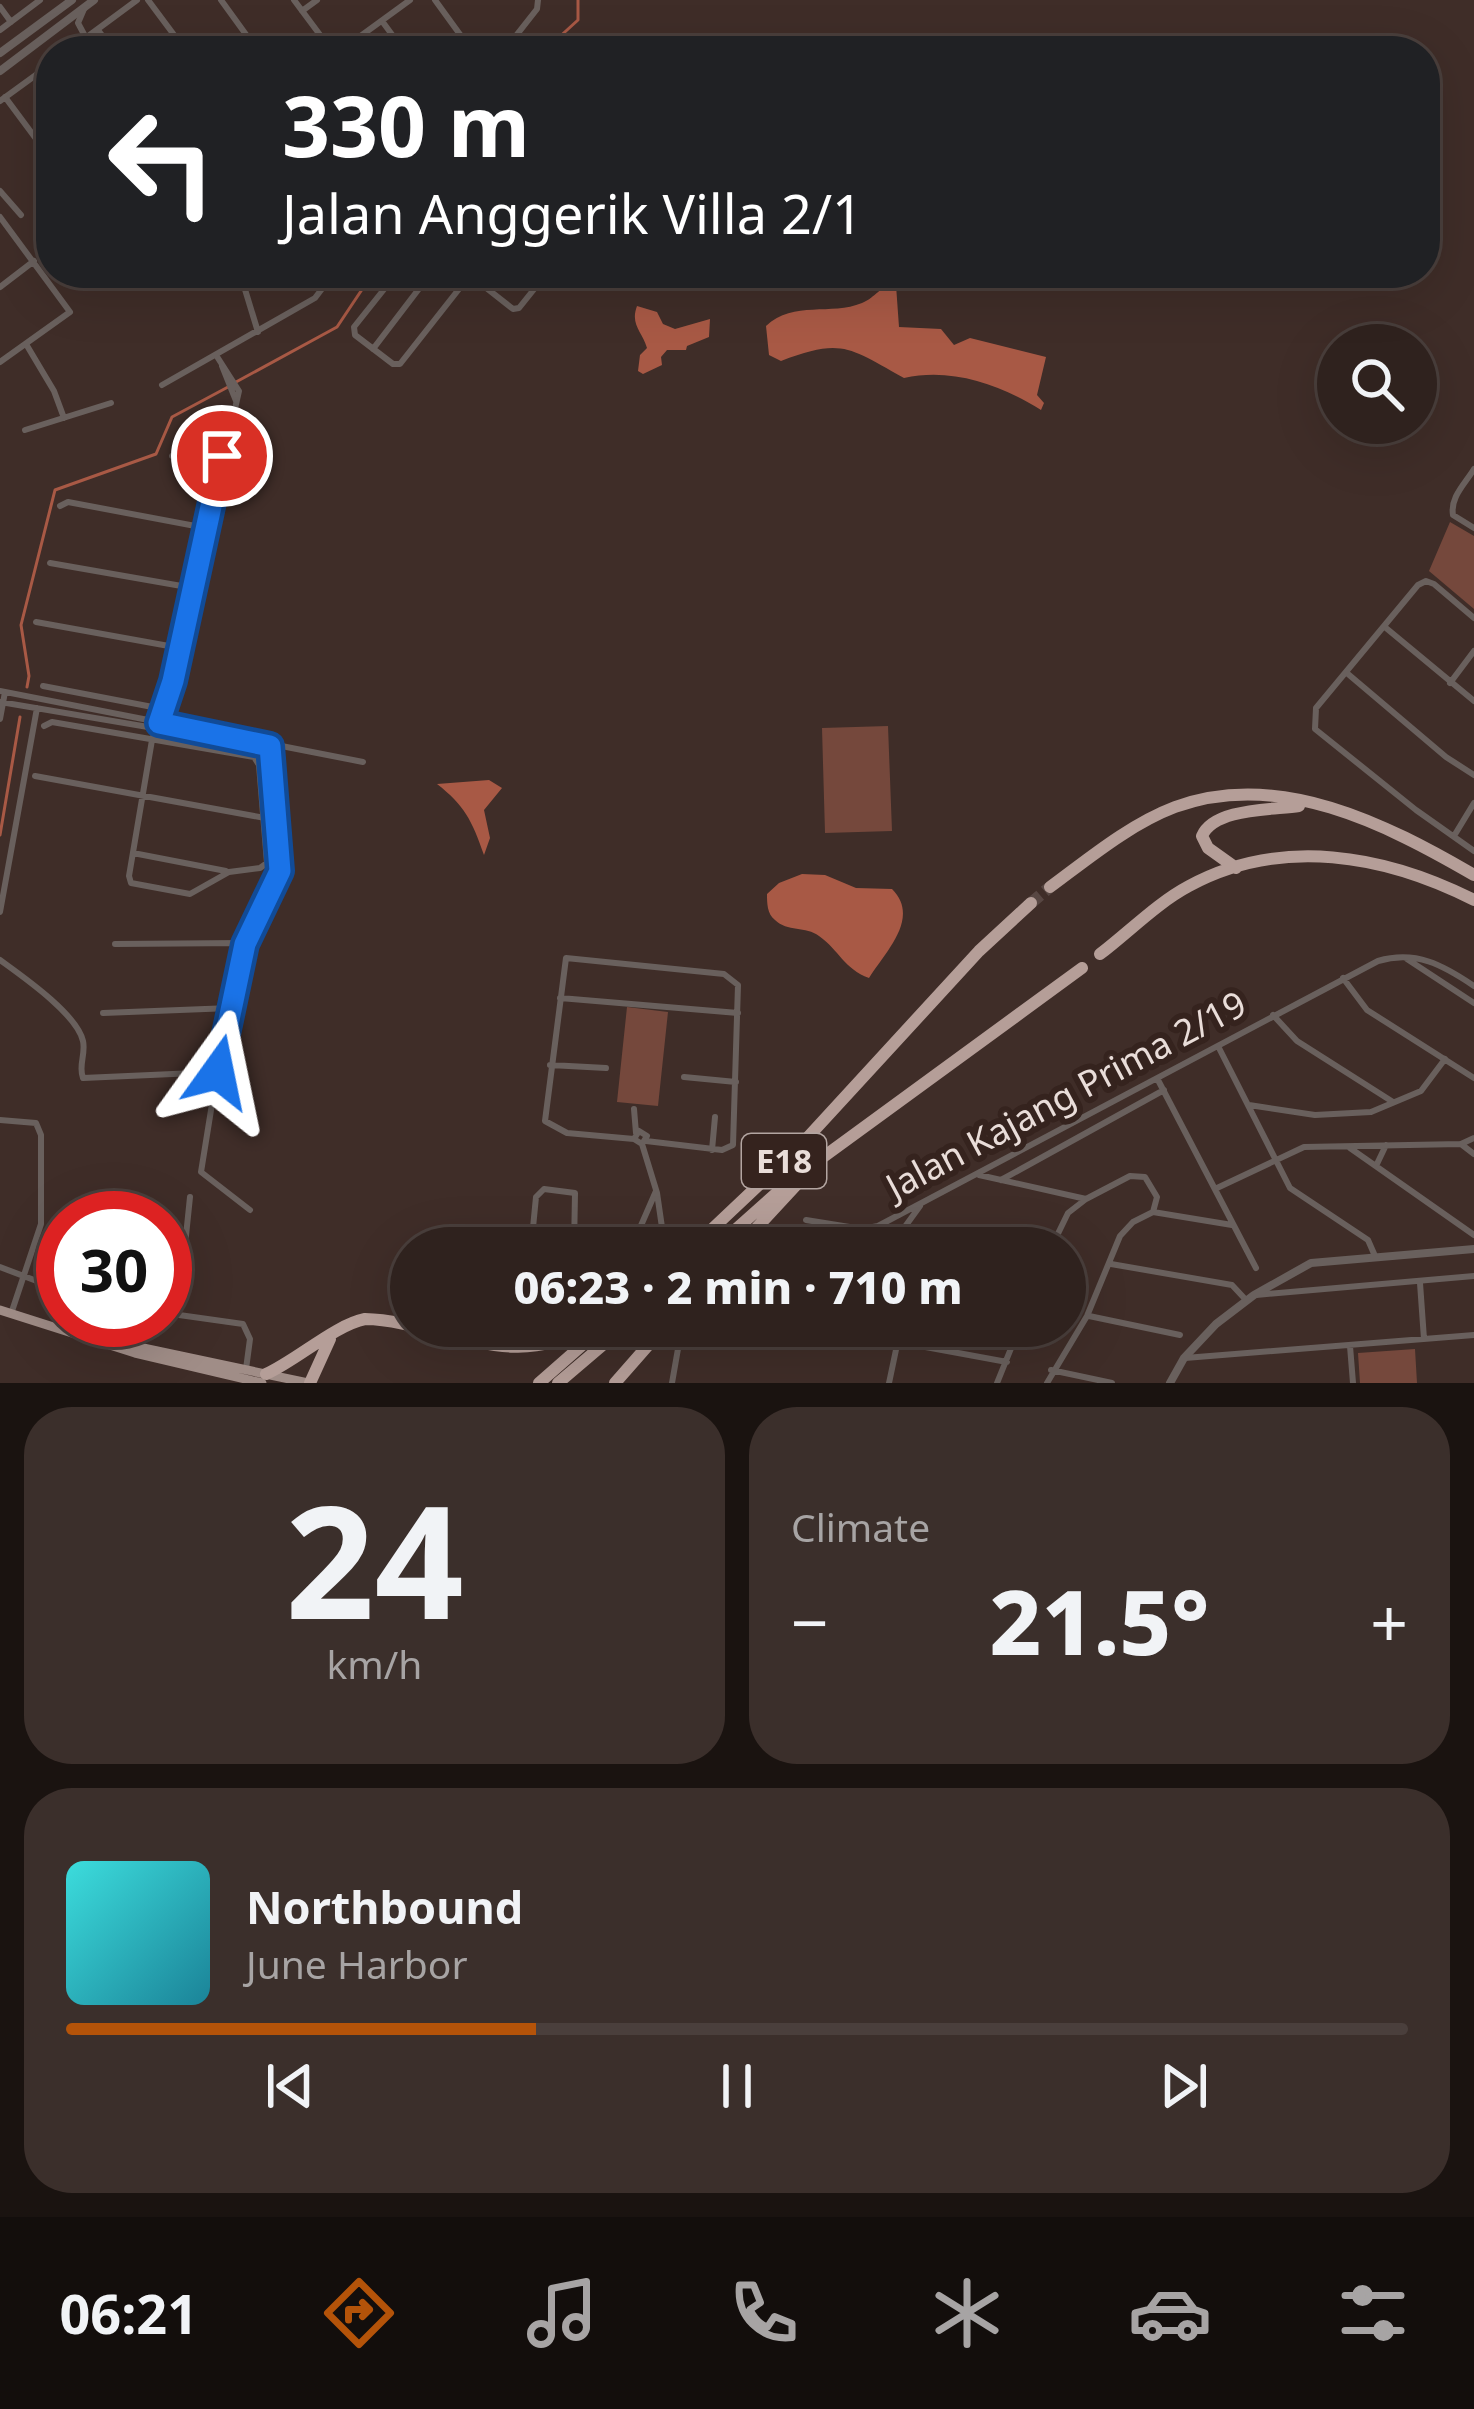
<!DOCTYPE html>
<meta charset="utf-8">
<style>
body{margin:0;font-family:"Noto Sans",sans-serif;background:#3b2f2b;color:#f1f3f6;height:100vh;display:flex;flex-direction:column;font-size:45px;white-space:nowrap}
*{box-sizing:border-box;margin:0}
p{font-size:39px;color:#a7a4a4}
.icon{flex:none;width:66px;height:66px;fill:none;stroke:currentColor;stroke-width:2;stroke-linecap:round;stroke-linejoin:round}
.map{position:relative;height:1383px;overflow:hidden}
.details{display:flex;flex-direction:column;gap:24px;padding:24px;background:#1a1310;flex:1}
.details>*{flex:none}
.guide{position:absolute;left:36px;top:36px;width:1404px;height:252px;border-radius:48px;box-shadow:0 12px 48px #0002,0 0 0 3px #4a3f3c;background:#202124;color:#fff;overflow:hidden}
.buttons{position:absolute;left:1317px;top:324px;display:grid;gap:24px}
.buttons a{display:grid;place-items:center;width:120px;height:120px;border-radius:50%;background:#2f221e;box-shadow:0 12px 48px #0002,0 0 0 3px #4a3f3c;font-size:60px}
.speed{position:absolute;left:36px;top:1191px;display:flex;gap:24px;font-size:60px;font-weight:700;text-align:center}
.speed>*{display:grid;place-content:center;width:156px;height:156px;border-radius:50%;background:#2f221e;box-shadow:0 12px 48px #0002,0 0 0 3px #4a3f3c;line-height:1}
.speed .limit{border:18px solid #d22;background:#fff;color:#111}
.pin{position:absolute;display:grid;place-items:center;width:102px;height:102px;color:#fff;margin:-51px;border:6px solid #fff;border-radius:50%;box-shadow:0 3px 12px #0007}
.me{position:absolute;width:132px;margin:-66px;rotate:12deg;stroke-linejoin:round;filter:drop-shadow(0 0 9px #0008)}
.turn{display:flex;align-items:center;gap:42px;height:252px;padding:0 48px;font-size:54px}
.turn .icon{width:156px;height:156px;stroke-width:2.5}
.turn b{display:block;font-size:84px;line-height:102px}
.big{font-size:90px;font-weight:800;line-height:1.1}
.details .card{flex:1;display:flex;flex-direction:column;justify-content:center;gap:18px;min-width:0;padding:0 42px;border-radius:48px;background:#3b2f2b}
.details .dial{align-items:center;gap:0}
.dial b{font-size:156px;line-height:1}
.song{display:flex;align-items:center;gap:36px}
.cover{width:144px;height:144px;border-radius:18px;background:linear-gradient(135deg,hsl(180 70% 55%),hsl(190 70% 35%))}
.played{height:12px;border-radius:6px;background:linear-gradient(90deg,#b45309 35%,#4a3f3c 35%)}
.keys{display:flex;justify-content:space-around;direction:ltr}
.heat{display:flex;justify-content:space-between;align-items:center;font-size:66px;direction:ltr}
.details .tiles{flex:1;display:grid;gap:24px;grid-template-columns:1fr 1fr}
.card:last-child{grid-column:span 2}
.trip{position:absolute;left:390px;top:1227px;width:696px;height:120px;border-radius:60px;background:#2f221e;box-shadow:0 12px 48px #0002,0 0 0 3px #4a3f3c;font-weight:800;line-height:120px;text-align:center}
.dock{display:flex;height:192px;justify-content:space-around;align-items:center;background:#130e0c;color:#a7a4a4}
.dock .icon{width:84px;height:84px}
.dock .active{color:#b45309}
.dock b{font-size:54px;color:#f1f3f6}
.map>svg:first-child{display:block}
.green{fill:#75483c}
.water{fill:#a85945}
.lines{fill:none;stroke-linecap:round;stroke-linejoin:round}
.stream{stroke:#a85945;stroke-width:3}
.motorway-tunnel{stroke:#584743;stroke-width:12;stroke-dasharray:12 6;stroke-linecap:butt}
.minor{stroke:#69605d;stroke-width:6}
.tertiary{stroke:#69605d;stroke-width:8}
.primary{stroke:#a08d87;stroke-width:9}
.motorway{stroke:#b59e98;stroke-width:12}
.route-casing{stroke:#114b97;stroke-width:30}
.route{stroke:#1a73e8;stroke-width:21}
.labels{text-anchor:middle;stroke-width:12;stroke-linejoin:round;paint-order:stroke}
.shield{fill:#35231e;stroke:#b3a5a1;stroke-width:3}
.shield-label{font-size:33px;font-weight:bold;fill:#e9ddd9}
.street-label{font-size:36px;fill:#e9ddd9;stroke:#35231e}
</style>
<div class="map">
<svg width="1474" height="1383" viewBox="0 0 1474 1383">
<rect width="100%" height="100%" fill="#3f2d28"/>
<!-- green -->
<path class="green" d="M1450,522L1474,536V609L1429,571Z
M888,726L892,831L825,833L822,728Z
M627,1007L668,1012L658,1106L617,1102Z
M1415,1349L1417,1383H1360L1358,1353Z"/>
<!-- water -->
<path class="water" d="M896,285L899,327L941,329L954,345L970,338L1046,357L1037,395L1044,403L1041,410C1001,385 952,367 904,378C848,347 842,338 781,361L769,355L766,326C794,300 831,316 862,303C877,297 878,286 896,285Z
M637,306L657,312L663,324L675,329L710,319L709,337L687,346L686,350H667L661,357L662,365L643,374L638,371L640,355L647,348C642,331 630,325 637,306Z
M489,780L502,788L484,810L490,838L484,855C472,820 464,805 437,784Z
M802,874L825,875L856,888L892,889C921,918 885,952 869,978C844,969 839,950 819,936C806,926 787,932 775,920C767,914 767,903 767,894L779,883Z"/>
<g class="lines">
<!-- stream -->
<path class="stream" d="M544,51L578,20V0
M236,382L337,327L373,273
M27,687L29,676L21,625L55,490L156,454L172,417L228,387
M0,835L20,717"/>
<!-- motorway-tunnel -->
<path class="motorway-tunnel" d="M1031,903L1050,887"/>
<!-- minor -->
<path class="minor" d="M148,0L186,51
M221,0L258,51
M294,0L332,51
M435,0L472,51
M0,7L11,22
M84,9L78,23L86,38
M302,11L317,0
M382,21L404,51
M0,30L40,0
M98,30L114,51
M68,51L137,0
M340,51L410,0
M504,51L537,9L538,0
M5,97L51,159
M0,101L51,64
M0,191L21,215
M0,217L70,312L0,362
M240,273L258,332
M397,273L354,327L355,335L393,364H400L470,275
M471,276L513,309L519,308L547,273
M0,287L34,261
M26,344L54,391L64,418
M373,349L431,273
M222,366L236,401
M162,385L315,298L334,273
M25,430L111,403
M172,456L220,467
M1474,469C1465,484 1450,497 1453,515L1474,528
M60,506L68,502L206,528
M50,563L193,588
M1474,618L1434,584L1426,581L1418,585L1316,708L1315,729L1416,810L1474,851
M36,622L180,648
M1386,628L1474,701
M1348,674L1446,757L1474,775
M1450,683L1474,651
M43,686L163,709
M0,691L363,762
M0,702L148,727L159,723
M0,719L5,692
M44,726L52,722L254,757L259,765L267,863L260,868L229,872L190,894L131,883L129,876L152,740L173,681L239,391L216,355
M35,776L265,818
M1454,836L1474,803
M133,853L226,871
M0,912L37,708
M115,944L243,943
M1407,959L1474,1003
M0,960C22,976 77,1014 83,1041C86,1054 78,1066 83,1078L218,1072
M1343,978L1367,1010L1474,1078
M560,998L738,1013
M103,1013L231,1008
M1273,1015L1297,1041L1393,1102
M1218,1046L1290,1188L1368,1240L1375,1256
M550,1065L606,1068
M218,1072L222,1081L212,1104L201,1172L250,1210
M684,1077L736,1082
M1158,1080L1256,1268
M212,1104L210,1093L218,1072L245,943L280,871L270,745
M1249,1105L1315,1115L1371,1112L1421,1091L1445,1059
M634,1109L636,1133
M0,1120L36,1123L41,1135V1224L11,1314
M634,1139L567,1133L545,1121L566,958L724,974L738,985L733,1145L722,1150L646,1141
M1461,1144L1474,1154
M1350,1148L1474,1235
M712,1150L715,1117
M1376,1166L1386,1145
M979,1175L1086,1199
M1001,1180L1164,1090
M1217,1188L1304,1147L1461,1144L1474,1138
M1153,1212L1232,1225
M806,1220L862,1229L878,1226L1378,961C1416,950 1443,965 1474,986
M878,1226L892,1248
M929,1228L1037,1248
M636,1237L665,1248L657,1193L642,1144L634,1139L639,1131L647,1136L642,1144
M636,1237L656,1191
M531,1248L536,1197L544,1189L575,1193L574,1248
M610,1248L664,1227
M900,1248L904,1228L920,1206
M1051,1248L1068,1213L1086,1199L1130,1176L1145,1177L1157,1197L1153,1212
M1111,1264L1232,1285L1246,1300
M0,1267L63,1291
M1420,1283L1424,1339
M1256,1295L1474,1276
M165,1313L243,1324L250,1339L246,1369
M178,1313L190,1197
M1089,1316L1180,1335
M920,1346L1007,1362
M1350,1346L1353,1383
M1185,1358L1474,1335
M1051,1370L1112,1383
M672,1383L682,1326
M889,1383L901,1326
M997,1383L1020,1326
M1047,1383L1087,1316L1120,1236L1133,1222L1153,1212"/>
<!-- tertiary -->
<path class="tertiary" d="M0,53L72,0
M0,71L94,0
M1170,1383L1184,1358L1216,1324L1254,1295L1311,1263L1474,1249"/>
<!-- primary -->
<path class="primary" d="M0,1310L135,1353L262,1383
M129,1345L308,1383"/>
<!-- motorway -->
<path class="motorway" d="M1236,868L1208,848L1202,836C1214,808 1272,810 1299,806
M1050,887C1088,859 1130,824 1175,807C1279,769 1386,824 1474,875
M1100,954C1129,932 1157,903 1189,886C1281,836 1385,855 1474,900
M692,1248L798,1148L979,951L1031,903
M715,1248L789,1182L1082,968
M738,1248L799,1182
M266,1374C297,1360 335,1325 365,1319C437,1320 516,1376 583,1326
M310,1383L330,1339
M539,1383L604,1326
M558,1383L625,1326
M615,1383L665,1326"/>
</g>
<g class="lines">
<defs>
<path id="route" d="M218,1072L245,944L280,871L270,746L159,723L173,681L222,456"/>
</defs>
<!-- route casing -->
<use href="#route" class="route-casing"/>
<!-- route -->
<use href="#route" class="route"/>
</g>
<g class="labels">
<!-- shield labels -->
<rect class="shield" x="742" y="1134" width="84" height="54" rx="9"/>
<g class="shield-label">
<text x="784" y="1173">E18</text>
</g>
<!-- street labels -->
<g class="street-label">
<text transform="translate(1066 1095) rotate(-28)" y="13">Jalan Kajang Prima 2/19</text>
</g>
</g>
</svg>
<div class="buttons">
<a><svg class="icon" aria-label="search" viewBox="0 0 24 24"><circle cx="10" cy="10" r="6"/><path d="M15 15l6 6"/></svg></a>
</div>
<div class="speed"><div class="limit">30</div></div>
<div class="pin" style="left:222px;top:456px;background:#d93025"><svg class="icon" aria-label="arrive" viewBox="0 0 24 24"><path d="M6 21V4h12l-3 4 3 4H6"/></svg></div>
<svg class="me" style="left:218px;top:1072px" viewBox="-20 -20 40 40"><path d="M0-17L14 15 0 8-14 15z" fill="#1a73e8" stroke="#fff" stroke-width="4"/></svg>
<div class="trip">06:23 · 2 min · 710 m</div>
<div class="guide">
<div class="turn"><svg class="icon" aria-label="left" viewBox="0 0 24 24"><path d="M17 20v-9H6M10 6l-5 5 5 5"/></svg><div><b>330 m</b>Jalan Anggerik Villa 2/1</div></div>
</div>
</div>
<section class="details">
<div class="tiles">
<div class="card dial"><b>24</b><p>km/h</p></div>
<div class="card"><p>Climate</p>
<div class="heat"><a>−</a><b class="big">21.5°</b><a>+</a></div>
</div>
<div class="card">
<div class="song"><i class="cover"></i><div><b>Northbound</b><p>June Harbor</p></div></div>
<div class="played"></div>
<div class="keys"><svg class="icon" aria-label="previous" viewBox="0 0 24 24"><path d="M18 5L8 12l10 7zM5 5v14"/></svg><svg class="icon" aria-label="pause" viewBox="0 0 24 24"><path d="M8 5v14M16 5v14"/></svg><svg class="icon" aria-label="next" viewBox="0 0 24 24"><path d="M6 5l10 7-10 7zM19 5v14"/></svg></div>
</div>
</div>
</section>
<nav class="dock">
<b>06:21</b>
<svg class="icon active" aria-label="directions" viewBox="0 0 24 24"><path d="M12 3l9 9-9 9-9-9zM9 14v-3h6M13 9l2 2-2 2"/></svg>
<svg class="icon" aria-label="music" viewBox="0 0 24 24"><path d="M9 18V5l10-2v13"/><circle cx="6" cy="18" r="3"/><circle cx="16" cy="16" r="3"/></svg>
<svg class="icon" aria-label="phone" viewBox="0 0 24 24"><path d="M5 4h4l2 5-3 2q2 4 5 5l2-3 5 2v4C11 20 4 13 5 4z"/></svg>
<svg class="icon" aria-label="climate" viewBox="0 0 24 24"><path d="M12 3v18M4 7l16 10M4 17L20 7"/></svg>
<svg class="icon" aria-label="car" viewBox="0 0 24 24"><path d="M5 17H2v-5l4-1 3-4h7l3 4 3 1v5h-3M9 17h6M6 11h13"/><circle cx="7" cy="17" r="2"/><circle cx="17" cy="17" r="2"/></svg>
<svg class="icon" aria-label="filters" viewBox="0 0 24 24"><path d="M4 7h16M4 17h16"/><circle cx="9" cy="7" r="2"/><circle cx="15" cy="17" r="2"/></svg>
</nav>
